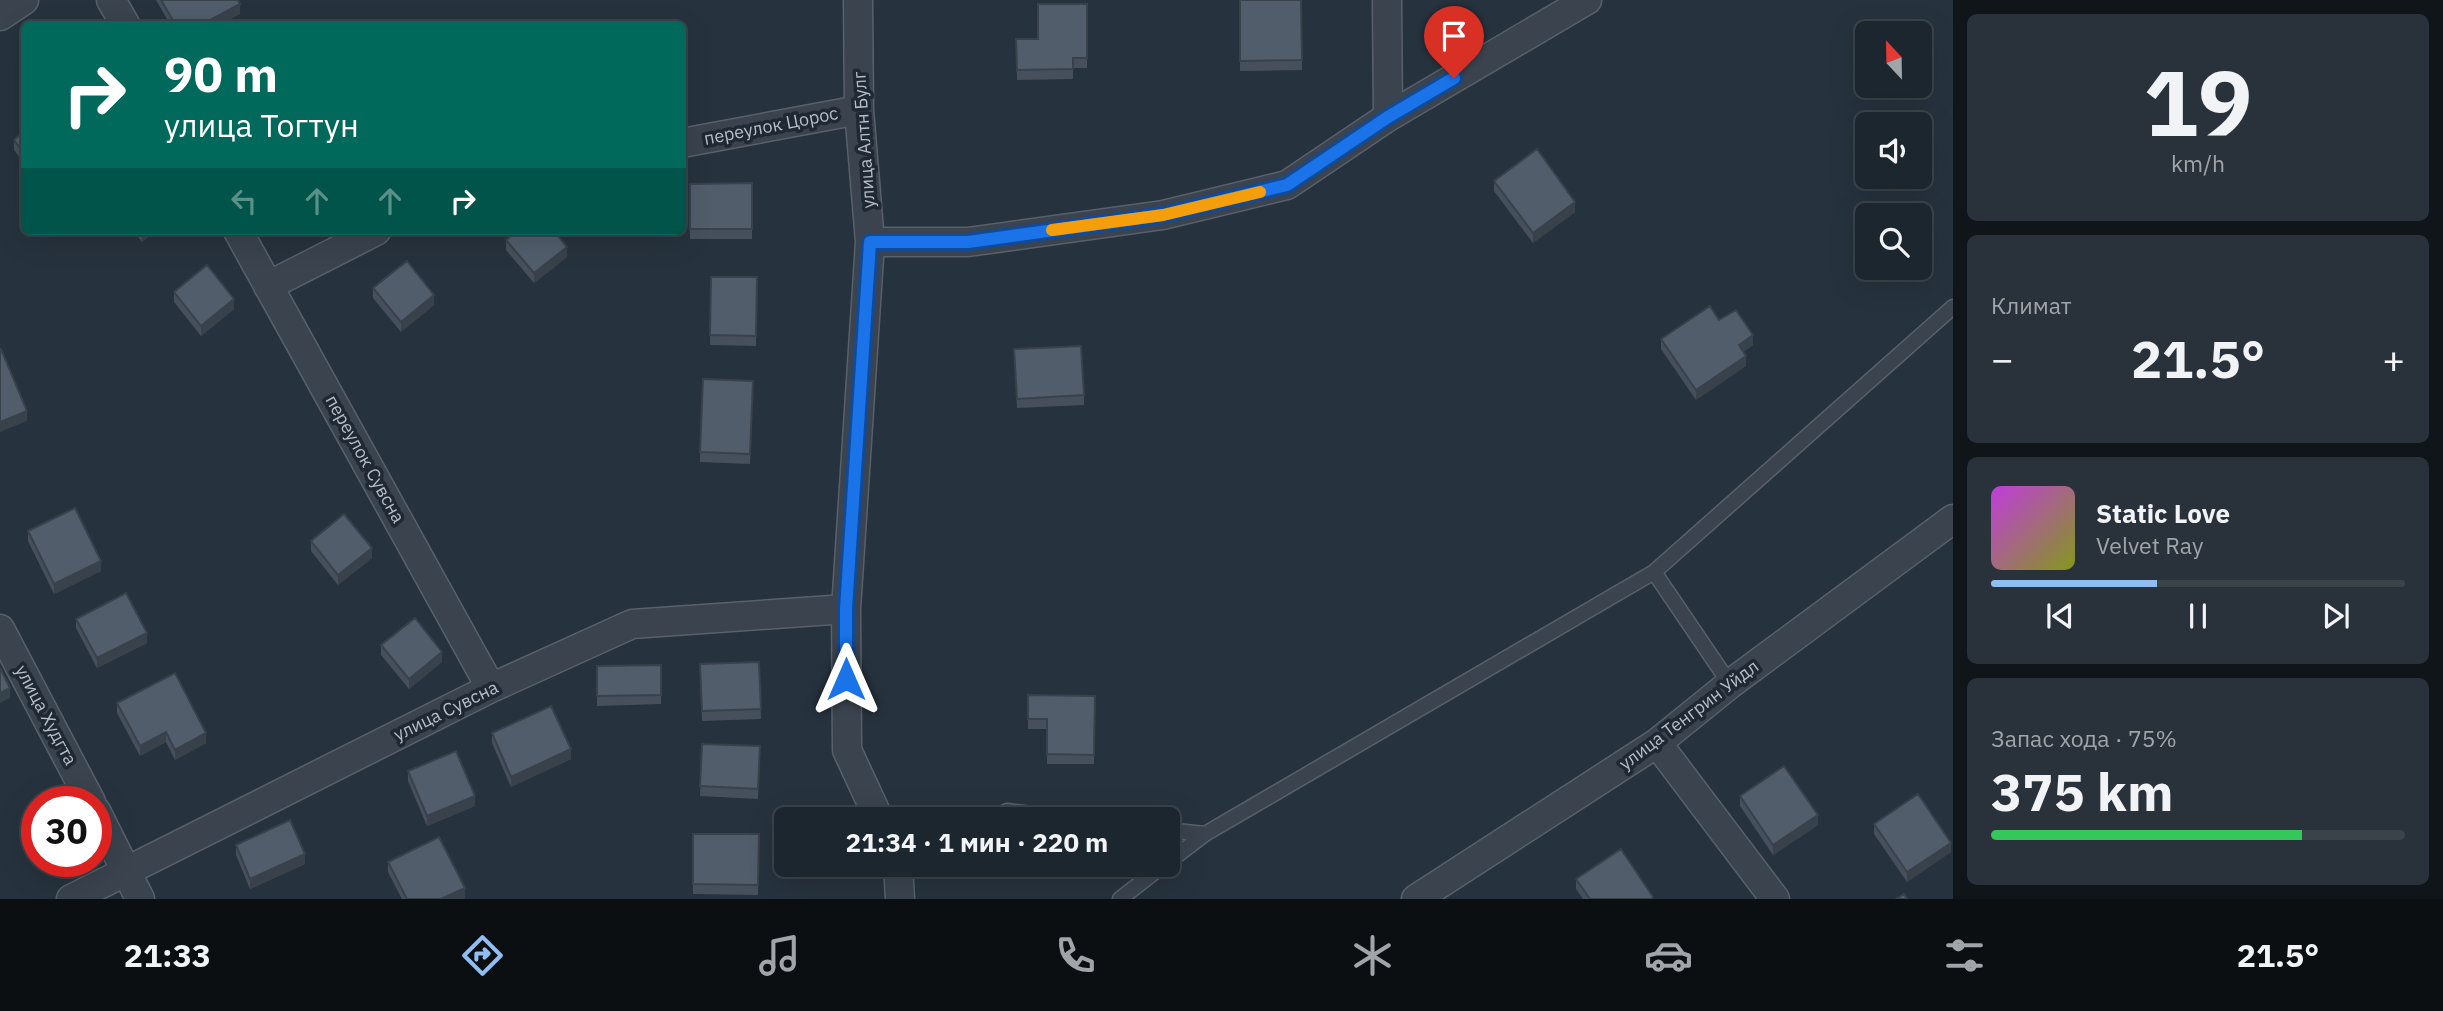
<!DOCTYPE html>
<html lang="ru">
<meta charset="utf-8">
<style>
body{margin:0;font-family:"IBM Plex Sans",sans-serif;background:#29323a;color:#f1f3f6;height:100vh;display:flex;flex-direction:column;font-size:26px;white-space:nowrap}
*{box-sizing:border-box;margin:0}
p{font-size:23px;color:#a0a5aa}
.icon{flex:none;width:38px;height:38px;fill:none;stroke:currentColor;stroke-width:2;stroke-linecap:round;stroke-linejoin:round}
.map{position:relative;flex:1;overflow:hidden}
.panel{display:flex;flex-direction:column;gap:14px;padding:14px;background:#0f1519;width:490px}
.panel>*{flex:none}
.banner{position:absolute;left:21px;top:21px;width:665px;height:214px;border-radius:10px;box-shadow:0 7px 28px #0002,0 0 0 2px #3a434a;background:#00695c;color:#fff;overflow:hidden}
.needle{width:46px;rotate:338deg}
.controls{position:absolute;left:1855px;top:21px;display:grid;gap:14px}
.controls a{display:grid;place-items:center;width:77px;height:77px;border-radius:10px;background:#1c262e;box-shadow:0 7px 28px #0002,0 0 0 2px #3a434a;font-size:35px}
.speed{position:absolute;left:21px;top:786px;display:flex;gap:14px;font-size:35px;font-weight:700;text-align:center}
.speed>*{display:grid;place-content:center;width:91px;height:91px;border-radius:50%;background:#1c262e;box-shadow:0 7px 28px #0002,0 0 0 2px #3a434a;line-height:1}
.speed .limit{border:10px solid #d22;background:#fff;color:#111}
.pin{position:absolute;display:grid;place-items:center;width:60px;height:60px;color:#fff;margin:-72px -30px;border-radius:50% 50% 50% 0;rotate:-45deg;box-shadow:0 0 7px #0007}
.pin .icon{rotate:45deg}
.me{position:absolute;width:77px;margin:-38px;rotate:0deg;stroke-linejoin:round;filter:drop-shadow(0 0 5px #0008)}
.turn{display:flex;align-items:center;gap:24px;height:147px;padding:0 28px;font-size:32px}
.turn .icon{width:91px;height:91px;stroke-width:2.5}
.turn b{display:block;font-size:49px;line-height:60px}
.lanes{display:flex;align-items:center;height:66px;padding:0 28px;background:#0003;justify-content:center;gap:35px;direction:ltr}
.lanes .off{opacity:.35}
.big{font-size:52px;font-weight:700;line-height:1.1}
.panel .card{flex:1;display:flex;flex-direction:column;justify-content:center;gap:10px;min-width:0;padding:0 24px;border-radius:10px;background:#29323a}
.panel .dial{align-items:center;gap:0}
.dial b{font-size:91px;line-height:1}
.song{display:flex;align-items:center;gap:21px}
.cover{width:84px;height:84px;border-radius:10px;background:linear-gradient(135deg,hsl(290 70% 55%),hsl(70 70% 35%))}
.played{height:7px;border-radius:4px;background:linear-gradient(90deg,#91bef2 40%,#3a434a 40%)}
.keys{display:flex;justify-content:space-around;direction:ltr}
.heat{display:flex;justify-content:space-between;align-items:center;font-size:38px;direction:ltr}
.charge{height:10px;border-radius:5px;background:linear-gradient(90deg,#34c759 75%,#3a434a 0)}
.trip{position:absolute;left:774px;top:807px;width:406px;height:70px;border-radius:10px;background:#1c262e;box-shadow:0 7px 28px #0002,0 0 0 2px #3a434a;font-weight:700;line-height:70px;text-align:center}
.dock{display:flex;height:112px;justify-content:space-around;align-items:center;background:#0b0f12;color:#a0a5aa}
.dock .icon{width:49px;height:49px}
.dock .selected{color:#91bef2}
.dock b{font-size:32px;color:#f1f3f6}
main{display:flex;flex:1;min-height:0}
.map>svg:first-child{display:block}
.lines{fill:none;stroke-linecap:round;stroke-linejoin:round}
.lane-casing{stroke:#58616b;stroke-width:17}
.street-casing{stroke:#58616b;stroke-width:31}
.lane{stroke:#3a434e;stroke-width:14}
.street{stroke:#3a434e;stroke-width:28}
.wall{fill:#46505c}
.shaded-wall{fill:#39414b}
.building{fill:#515d6b;stroke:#39414b;stroke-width:2}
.route-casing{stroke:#114b97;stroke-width:18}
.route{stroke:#1a73e8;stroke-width:12}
.slow{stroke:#f59e0b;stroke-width:12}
.labels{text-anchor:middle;stroke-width:7;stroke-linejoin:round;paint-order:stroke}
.street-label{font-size:18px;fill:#b6bec8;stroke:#1f2833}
</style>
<main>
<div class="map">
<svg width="1953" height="899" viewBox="0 0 1953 899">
<rect width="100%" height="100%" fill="#26323d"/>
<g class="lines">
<defs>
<path id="lane" d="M1654,572L1730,684
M994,819L1007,811L1074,819
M1167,830L1205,834
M1167,863L1205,834L1654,572L1953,307
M899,877L920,864
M1120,899L1165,864"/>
<path id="street" d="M111,0L125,24
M858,0L859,110L870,242L846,609L847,750L879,819
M1387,0L1388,117
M0,16L24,0
M682,143L859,110
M238,231L491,688
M870,242H968L1163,215L1287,185L1388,117L1587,0
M268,286L376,231
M0,629L91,802
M1657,743L1775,899
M96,811L140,899
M898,864L900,899
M71,899L491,688L632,624L846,609
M1416,899L1657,743L1730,684L1953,519"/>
</defs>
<!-- lane casing -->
<use href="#lane" class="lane-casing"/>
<!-- street casing -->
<use href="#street" class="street-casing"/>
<!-- lane -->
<use href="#lane" class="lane"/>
<!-- street -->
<use href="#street" class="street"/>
</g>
<!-- wall -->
<path class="wall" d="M156,0H238L240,14L221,24H170Z
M1240,0H1301L1302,70L1240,71Z
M1087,4V68H1073V79L1017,80L1016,39H1038Z
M24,131V163L14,150V140Z
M1494,181L1575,212L1533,243L1494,191Z
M752,183V239H690V184Z
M133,231H156L142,242Z
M506,240L567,257L534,283L506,250Z
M711,277H757L756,346L710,345Z
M373,288L434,305L401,332L373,298Z
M174,292L234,309L201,336L174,302Z
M1719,320L1753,345L1743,352L1746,366L1696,400L1661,349V339Z
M1014,349L1084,395V405L1017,408Z
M753,381L750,464L700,462V452Z
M28,531L101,571L54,594L28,541Z
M311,541L372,558L338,585L311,551Z
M76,619L147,643L97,668L76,628Z
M381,645L442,662L409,689L381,655Z
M759,662L761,719L702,721L700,664Z
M661,665V704L597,706V666Z
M1028,695L1095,696L1094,764H1047V729H1028Z
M117,703L206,743L175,760L166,742L140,756L117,713Z
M492,733L571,759L511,787L492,743Z
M702,744L760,746L758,799L700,796Z
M408,771L475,806L427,826L408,781Z
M1740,796L1818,825L1773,855L1740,806Z
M1874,824L1951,852L1907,882L1874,834Z
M693,834H759L758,895L693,894Z
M236,845L305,864L250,889L236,855Z
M388,862L465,898L462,899H402L388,872Z
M1576,879L1653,899H1583L1576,889Z"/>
<!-- shaded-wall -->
<path class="shaded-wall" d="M240,4V14L221,24H203Z
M1575,202V212L1533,243V233Z
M144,231H156L142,242V232Z
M567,247V257L534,283V273Z
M434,295V305L401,332V322Z
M234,299V309L201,336V326Z
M1753,335V345L1739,355V345Z
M1746,356V366L1696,400V390Z
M27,411V421L0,432V422Z
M372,548V558L338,585V575Z
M101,561V571L54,594V584Z
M147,633V643L97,668V658Z
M442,652V662L409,689V679Z
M10,688V698L0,703V693Z
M166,732V742L140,756V746Z
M206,733V743L175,760V750Z
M571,749V759L511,787V777Z
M475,796V806L427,826V816Z
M1818,815V825L1773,855V845Z
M1951,843V852L1907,882V872Z
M305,854V864L250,889V879Z
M465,888V898L462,899H441Z"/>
<!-- building -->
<path class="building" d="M161,0H238L240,4L203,24H175Z
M1240,0H1301L1302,60L1240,61Z
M1038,4H1087V58H1073V69L1017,70L1016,39H1038Z
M24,131V153L14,140Z
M1537,149L1575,202L1533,233L1494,181Z
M752,183V229H690V184Z
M517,231H554L567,247L534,273L506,240Z
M407,261L434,295L401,322L373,288Z
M207,265L234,299L201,326L174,292Z
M711,277H757L756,336L710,335Z
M1710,306L1719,320L1736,310L1753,335L1739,345L1746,356L1696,390L1661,339Z
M1081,346L1084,395L1017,399L1014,349Z
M0,349H1L27,411L0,422Z
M703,379L753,381L750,454L700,452Z
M75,508L101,561L54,584L28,531Z
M344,514L372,548L338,575L311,541Z
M126,593L147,633L97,658L76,619Z
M415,618L442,652L409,679L381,645Z
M759,662L761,709L702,711L700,664Z
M661,665V695L597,696V666Z
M0,668L10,688L0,693Z
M175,673L206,733L175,750L166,732L140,746L117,703Z
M1028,695L1095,696L1094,755L1047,754V719H1028Z
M551,706L571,749L511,777L492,733Z
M702,744L760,746L758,789L700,786Z
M456,751L475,796L427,816L408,771Z
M1784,766L1818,815L1773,845L1740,796Z
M1918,794L1951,843L1907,872L1874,824Z
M290,820L305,854L250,879L236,845Z
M693,834H759L758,885L693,884Z
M439,837L465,888L441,899H407L388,862Z
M1621,849L1653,897L1651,899H1590L1576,879Z
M1904,894L1907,899H1896Z"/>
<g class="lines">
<defs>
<path id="route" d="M846,679V609L870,242H968L1163,215L1287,185L1388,117L1454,78"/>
</defs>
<!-- route casing -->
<use href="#route" class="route-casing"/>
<!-- route -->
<use href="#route" class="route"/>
<!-- slow -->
<path class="slow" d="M1052,230L1163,215L1260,192"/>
</g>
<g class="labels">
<!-- street labels -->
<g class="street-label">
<text transform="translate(771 126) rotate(-11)" y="6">переулок Цорос</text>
<text transform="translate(864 140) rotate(-94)" y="6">улица Алтн Булг</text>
<text transform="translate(365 459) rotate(61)" y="6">переулок Сувсна</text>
<text transform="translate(446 711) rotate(-26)" y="6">улица Сувсна</text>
<text transform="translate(46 715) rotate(62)" y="6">улица Худгта</text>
<text transform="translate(1689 715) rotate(-37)" y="6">улица Тенгрин Уйдл</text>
</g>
</g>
</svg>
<div class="controls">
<a><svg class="needle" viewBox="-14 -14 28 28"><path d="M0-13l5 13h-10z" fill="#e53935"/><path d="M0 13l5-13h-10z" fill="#a0a5aa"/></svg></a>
<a><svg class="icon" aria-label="sound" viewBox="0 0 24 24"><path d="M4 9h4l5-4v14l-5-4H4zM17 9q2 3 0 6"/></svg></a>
<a><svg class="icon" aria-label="search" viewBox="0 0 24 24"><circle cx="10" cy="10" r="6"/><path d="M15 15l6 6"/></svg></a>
</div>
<div class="speed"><div class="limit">30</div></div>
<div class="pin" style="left:1454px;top:78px;background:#d93025"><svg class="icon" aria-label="arrive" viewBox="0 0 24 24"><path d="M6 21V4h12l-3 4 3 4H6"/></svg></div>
<svg class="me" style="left:846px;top:679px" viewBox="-20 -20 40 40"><path d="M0-17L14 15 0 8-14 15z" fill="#1a73e8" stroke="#fff" stroke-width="4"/></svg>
<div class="trip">21:34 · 1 мин · 220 m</div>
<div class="banner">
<div class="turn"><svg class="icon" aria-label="right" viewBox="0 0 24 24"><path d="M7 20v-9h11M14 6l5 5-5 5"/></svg><div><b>90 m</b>улица Тогтун</div></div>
<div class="lanes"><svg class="icon off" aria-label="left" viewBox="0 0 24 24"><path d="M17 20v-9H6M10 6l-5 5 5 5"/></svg><svg class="icon off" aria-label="ahead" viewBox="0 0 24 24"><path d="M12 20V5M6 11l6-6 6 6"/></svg><svg class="icon off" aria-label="ahead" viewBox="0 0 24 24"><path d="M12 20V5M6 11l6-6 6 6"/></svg><svg class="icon" aria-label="right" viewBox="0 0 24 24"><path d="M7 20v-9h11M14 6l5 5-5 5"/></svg></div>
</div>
</div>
<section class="panel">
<div class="card dial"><b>19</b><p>km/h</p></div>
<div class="card"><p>Климат</p>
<div class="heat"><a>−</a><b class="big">21.5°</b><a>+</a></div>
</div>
<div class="card">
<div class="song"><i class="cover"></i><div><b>Static Love</b><p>Velvet Ray</p></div></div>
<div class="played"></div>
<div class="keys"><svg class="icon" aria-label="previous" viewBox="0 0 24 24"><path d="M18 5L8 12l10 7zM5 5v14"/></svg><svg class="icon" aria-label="pause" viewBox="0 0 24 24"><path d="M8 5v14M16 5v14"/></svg><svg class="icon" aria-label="next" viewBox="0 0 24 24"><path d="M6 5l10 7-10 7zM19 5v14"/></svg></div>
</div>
<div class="card"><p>Запас хода · 75%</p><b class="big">375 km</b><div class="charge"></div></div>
</section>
</main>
<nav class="dock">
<b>21:33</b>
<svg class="icon selected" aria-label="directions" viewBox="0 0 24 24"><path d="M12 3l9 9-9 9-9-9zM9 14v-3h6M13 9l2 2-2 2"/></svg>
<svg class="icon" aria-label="music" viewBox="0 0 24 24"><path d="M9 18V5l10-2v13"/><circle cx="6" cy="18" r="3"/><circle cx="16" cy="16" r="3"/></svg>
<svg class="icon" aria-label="phone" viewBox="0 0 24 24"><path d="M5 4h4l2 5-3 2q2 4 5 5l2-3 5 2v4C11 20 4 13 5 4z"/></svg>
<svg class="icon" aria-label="climate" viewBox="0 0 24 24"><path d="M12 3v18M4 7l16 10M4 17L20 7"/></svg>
<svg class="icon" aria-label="car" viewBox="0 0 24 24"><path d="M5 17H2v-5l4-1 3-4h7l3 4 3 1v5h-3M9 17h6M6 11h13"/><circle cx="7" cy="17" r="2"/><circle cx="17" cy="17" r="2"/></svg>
<svg class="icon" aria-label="filters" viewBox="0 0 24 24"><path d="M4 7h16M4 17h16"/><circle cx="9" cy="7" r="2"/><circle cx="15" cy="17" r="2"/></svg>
<b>21.5°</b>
</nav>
